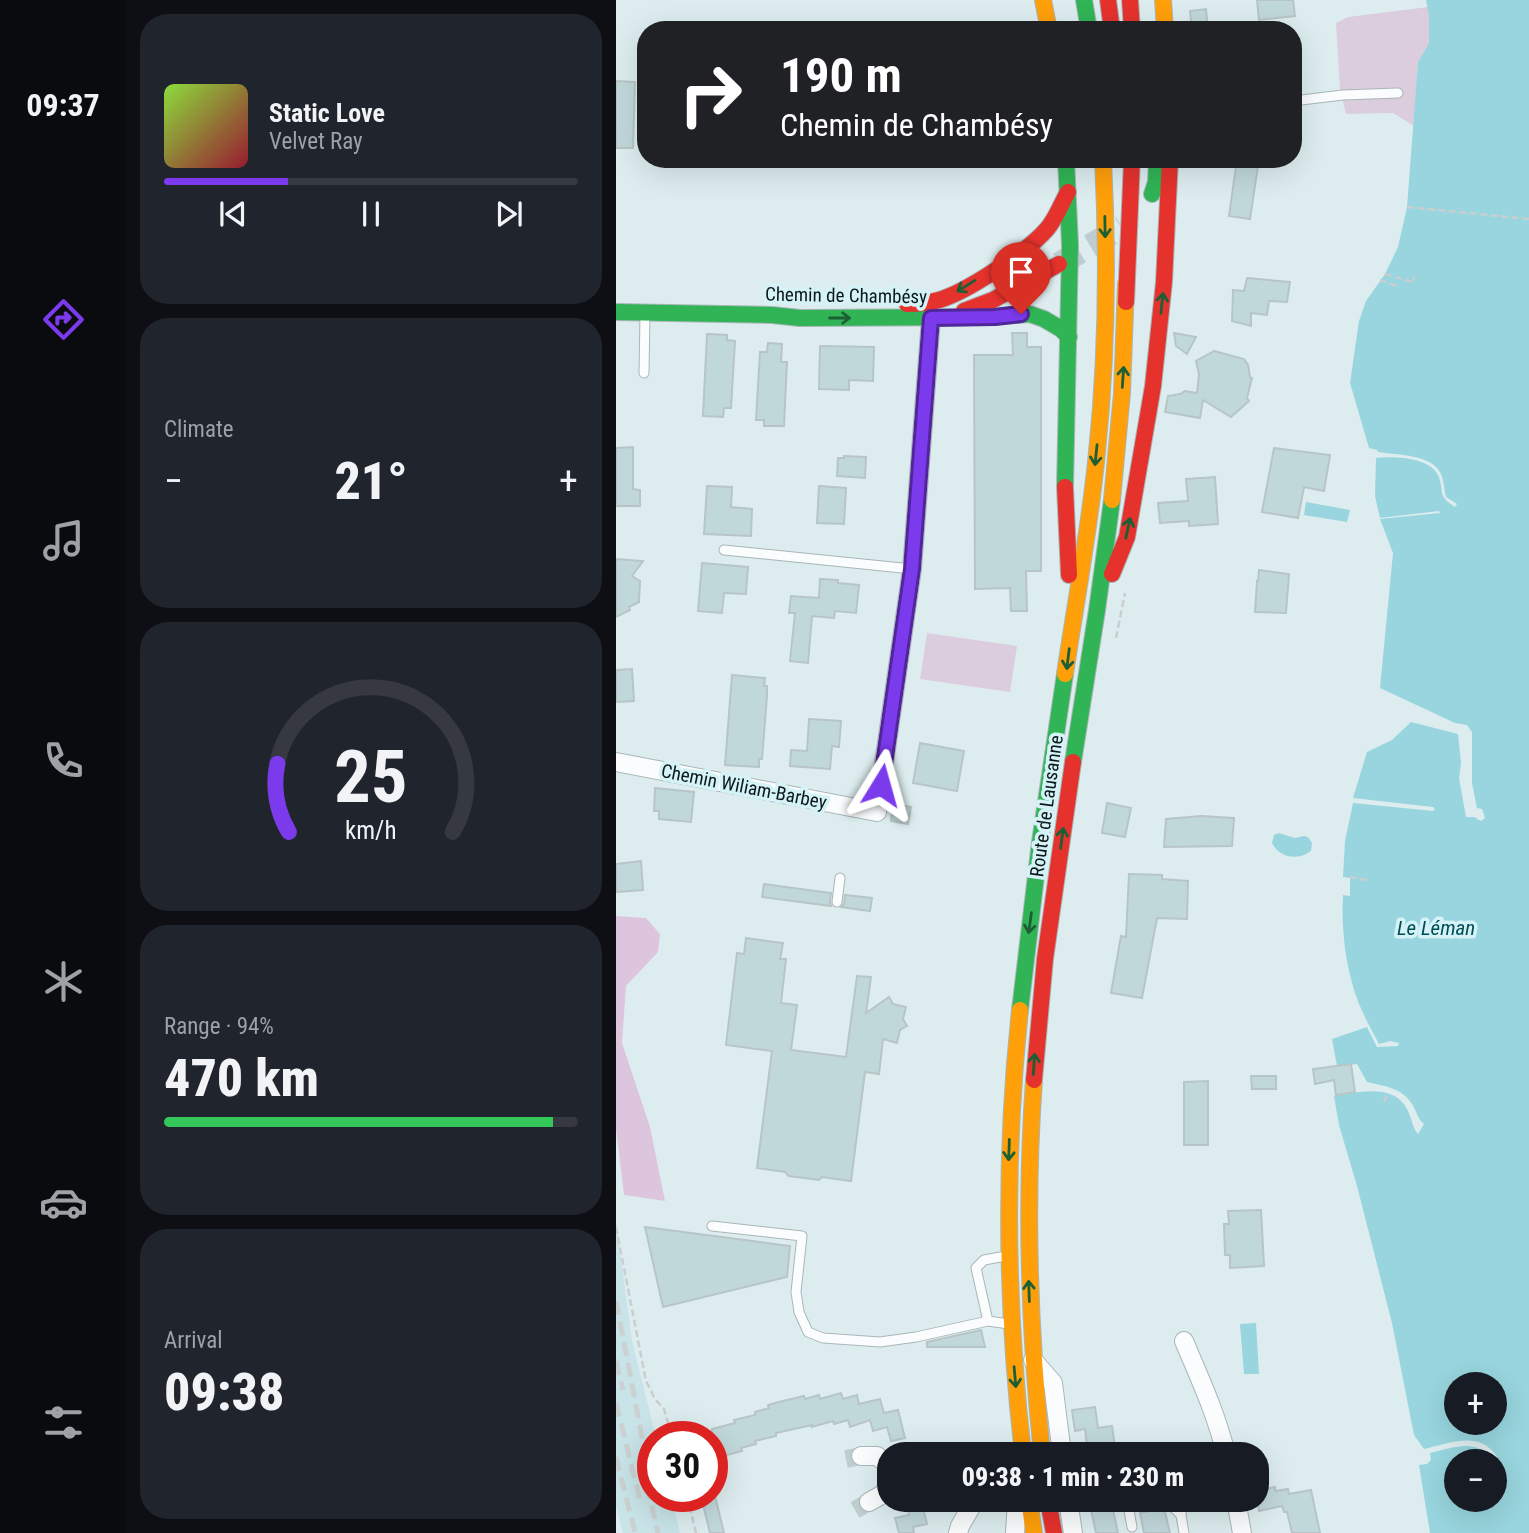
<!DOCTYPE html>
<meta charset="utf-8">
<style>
body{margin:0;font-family:"Roboto Condensed",sans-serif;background:#20242c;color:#f1f3f6;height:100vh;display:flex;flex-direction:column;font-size:26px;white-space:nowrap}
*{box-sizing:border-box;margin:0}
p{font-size:23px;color:#9ea1a6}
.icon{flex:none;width:38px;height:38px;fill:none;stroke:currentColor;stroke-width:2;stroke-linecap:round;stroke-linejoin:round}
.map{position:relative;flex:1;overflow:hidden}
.panel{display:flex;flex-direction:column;gap:14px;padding:14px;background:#0d0f14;width:490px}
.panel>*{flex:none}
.banner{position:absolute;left:21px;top:21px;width:665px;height:147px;border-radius:28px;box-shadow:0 7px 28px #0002;background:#202124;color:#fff;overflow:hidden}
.tools{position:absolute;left:828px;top:1372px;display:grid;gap:14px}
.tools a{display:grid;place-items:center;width:63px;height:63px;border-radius:50%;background:#171b24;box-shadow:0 7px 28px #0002;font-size:35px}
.speed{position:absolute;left:21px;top:1421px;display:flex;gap:14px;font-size:35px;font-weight:700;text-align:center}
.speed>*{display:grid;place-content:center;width:91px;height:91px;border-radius:50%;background:#171b24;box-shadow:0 7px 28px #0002;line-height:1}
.speed .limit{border:10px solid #d22;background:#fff;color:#111}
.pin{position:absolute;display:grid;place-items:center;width:60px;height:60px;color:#fff;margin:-72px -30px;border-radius:50% 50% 50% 0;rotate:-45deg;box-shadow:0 0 7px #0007}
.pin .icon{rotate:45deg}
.me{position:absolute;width:77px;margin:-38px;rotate:8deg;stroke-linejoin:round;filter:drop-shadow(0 0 5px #0008)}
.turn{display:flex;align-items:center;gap:24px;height:147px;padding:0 28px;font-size:32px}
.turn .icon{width:91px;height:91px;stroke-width:2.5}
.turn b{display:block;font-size:49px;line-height:60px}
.big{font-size:52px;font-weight:800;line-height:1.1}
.panel .widget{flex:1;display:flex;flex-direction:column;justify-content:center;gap:10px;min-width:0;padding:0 24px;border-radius:28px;background:#20242c}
.panel .dial{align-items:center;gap:0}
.dial svg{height:182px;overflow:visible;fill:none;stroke:#363941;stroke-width:7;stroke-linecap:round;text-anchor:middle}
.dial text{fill:#f1f3f6;stroke:none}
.song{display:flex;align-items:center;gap:21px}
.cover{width:84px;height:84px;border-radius:10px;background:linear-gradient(135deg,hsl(90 70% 55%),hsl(350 70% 35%))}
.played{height:7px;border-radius:4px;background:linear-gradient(90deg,#7c3aed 30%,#363941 30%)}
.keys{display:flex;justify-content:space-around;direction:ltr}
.heat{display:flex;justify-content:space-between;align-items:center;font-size:38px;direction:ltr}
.charge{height:10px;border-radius:5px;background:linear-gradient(90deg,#34c759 94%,#363941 0)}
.trip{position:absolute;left:261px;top:1442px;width:392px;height:70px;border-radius:28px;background:#171b24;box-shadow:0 7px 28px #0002;font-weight:800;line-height:70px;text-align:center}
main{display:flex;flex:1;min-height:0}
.dock{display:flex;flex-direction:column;width:126px;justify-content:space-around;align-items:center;background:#090b0e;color:#9ea1a6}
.dock .icon{width:49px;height:49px}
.dock .active{color:#7c3aed}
.dock b{font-size:32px;color:#f1f3f6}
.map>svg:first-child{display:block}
.built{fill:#c8e4e8}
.green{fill:#dccdde}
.forest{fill:#ddc6dd}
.water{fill:#98d5de;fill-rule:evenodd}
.building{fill:#c1d8db;stroke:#b8c5c6;stroke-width:2}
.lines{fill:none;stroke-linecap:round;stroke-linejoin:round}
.street-tunnel{stroke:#becdcf;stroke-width:18;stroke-dasharray:18 9;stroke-linecap:butt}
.secondary-tunnel{stroke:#becdcf;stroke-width:24;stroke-dasharray:24 12;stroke-linecap:butt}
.lane-casing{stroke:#a9b6b8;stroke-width:11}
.street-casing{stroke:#a9b6b8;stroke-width:20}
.fast-casing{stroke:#a9b6b8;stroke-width:18}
.slow-casing{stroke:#a9b6b8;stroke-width:18}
.jam-casing{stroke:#a9b6b8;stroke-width:18}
.path{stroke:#c9cecf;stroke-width:2.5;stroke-dasharray:7 3.5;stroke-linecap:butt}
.lane{stroke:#fafcfd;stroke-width:9}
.street{stroke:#fafcfd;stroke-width:18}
.fast{stroke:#30b455;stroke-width:16}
.slow{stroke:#ff9f0a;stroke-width:16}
.jam{stroke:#e5322d;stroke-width:16}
.rail{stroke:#cbd0d0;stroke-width:5;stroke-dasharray:14 7;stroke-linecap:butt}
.oneway{stroke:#1d5e35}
.route-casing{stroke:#51269a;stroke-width:18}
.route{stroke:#7c3aed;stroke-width:12}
.labels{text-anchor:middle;stroke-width:7;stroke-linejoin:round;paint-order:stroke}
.street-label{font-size:19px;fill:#0d181a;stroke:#d5f3f7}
.water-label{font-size:21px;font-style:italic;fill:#004d56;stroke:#d5f3f7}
</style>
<main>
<nav class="dock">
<b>09:37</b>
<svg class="icon active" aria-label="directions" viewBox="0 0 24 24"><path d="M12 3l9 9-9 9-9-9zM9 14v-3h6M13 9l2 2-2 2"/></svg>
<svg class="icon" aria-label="music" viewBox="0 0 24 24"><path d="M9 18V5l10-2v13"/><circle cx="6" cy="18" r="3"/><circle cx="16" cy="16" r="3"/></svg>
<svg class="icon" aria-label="phone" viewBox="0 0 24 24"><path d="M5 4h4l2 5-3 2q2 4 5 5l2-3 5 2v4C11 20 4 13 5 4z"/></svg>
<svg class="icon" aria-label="climate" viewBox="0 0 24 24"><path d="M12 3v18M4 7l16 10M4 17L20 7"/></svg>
<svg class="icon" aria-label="car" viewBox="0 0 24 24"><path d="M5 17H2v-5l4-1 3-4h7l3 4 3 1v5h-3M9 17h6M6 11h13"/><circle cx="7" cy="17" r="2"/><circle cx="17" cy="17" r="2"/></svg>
<svg class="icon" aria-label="filters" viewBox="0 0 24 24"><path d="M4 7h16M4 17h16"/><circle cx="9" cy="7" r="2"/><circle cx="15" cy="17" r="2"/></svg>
</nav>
<section class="panel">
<div class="widget">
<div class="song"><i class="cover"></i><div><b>Static Love</b><p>Velvet Ray</p></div></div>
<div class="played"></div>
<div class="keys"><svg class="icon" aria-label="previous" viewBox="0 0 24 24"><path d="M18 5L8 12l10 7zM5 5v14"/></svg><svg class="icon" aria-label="pause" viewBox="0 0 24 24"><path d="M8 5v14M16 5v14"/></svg><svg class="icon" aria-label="next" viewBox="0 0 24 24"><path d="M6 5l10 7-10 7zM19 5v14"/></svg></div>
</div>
<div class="widget"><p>Climate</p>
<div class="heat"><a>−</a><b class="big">21°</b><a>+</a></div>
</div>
<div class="widget dial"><svg viewBox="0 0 100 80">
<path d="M14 69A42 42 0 1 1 86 69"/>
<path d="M14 69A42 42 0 0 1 9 39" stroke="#7c3aed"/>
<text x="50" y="56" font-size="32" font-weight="700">25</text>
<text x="50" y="72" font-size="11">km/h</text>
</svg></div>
<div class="widget"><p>Range · 94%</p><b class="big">470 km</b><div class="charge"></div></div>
<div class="widget"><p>Arrival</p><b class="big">09:38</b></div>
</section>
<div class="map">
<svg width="913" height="1533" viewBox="0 0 913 1533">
<rect width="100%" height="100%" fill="#ddedef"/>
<!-- built -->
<path class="built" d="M0,1221L16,1341L40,1437H37V1496H55L64,1533H7L0,1506Z"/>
<!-- green -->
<path class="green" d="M812,7L813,16V43L802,62L798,126L777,113L730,114L724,89L720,23L732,17Z
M311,633L401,646L394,692L304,679Z"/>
<!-- forest -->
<path class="forest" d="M0,916L30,918L44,934L42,952L10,986L6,1043L34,1127L49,1201L8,1195L0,1129Z"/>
<!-- water -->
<path class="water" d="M810,0H913V1533H814L803,1465L811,1464L815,1460L814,1453C837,1448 862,1437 877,1461H840V1500H870L873,1502L878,1500C880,1493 884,1487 885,1479C887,1469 885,1462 879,1454C862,1430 830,1444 808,1449L798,1435L776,1323L741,1186L723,1125L718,1096C741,1092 778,1083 791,1109C796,1118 796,1127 802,1134L808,1124C801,1119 801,1111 796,1104C786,1088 769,1086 751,1082L741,1064L721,1066L716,1039L751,1027L761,1047L782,1046L783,1043L774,1041L763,1044C756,1031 749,1018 743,1004C730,970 725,932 727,895L734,896V878L727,877L729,841L737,803L817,811L819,809L817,807L737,798L751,752L776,740L795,722L842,734L845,763L843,778L850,817H858L865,821L869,818L866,809L861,808L856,783V732L851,725L839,723L764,688L777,553L764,519L824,513L823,511L764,518L759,496L760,458C777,456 813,457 822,475C829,491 820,495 839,507L841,504L830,497C828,489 828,481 825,474C816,454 781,455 762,452L761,450L753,448L734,383L743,321L750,301L769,274L782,247L791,207L802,62L813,43V16ZM840,1384H878V1423H840Z
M690,502L734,510L731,522L688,515Z
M663,833L679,838L688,836L692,837L696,843L695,851C681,861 664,858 656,843L658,835Z
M640,1323L643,1374H628L624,1324Z"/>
<!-- building -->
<path class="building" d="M641,0H677L679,16L643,20Z
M590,9L592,30H576L574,11Z
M0,81L19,82L17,148H0Z
M621,159H643L634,219L613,216Z
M631,278L674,282L671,302L653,301L651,315L635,313V326L616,321L617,290L628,291Z
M396,333H411V347H425V571H410L411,611H395L394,588L359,589L358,355H397Z
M558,333L580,337L571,354L560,346Z
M91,334L111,335V340L119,341L115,408H108L107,417L87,416Z
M152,343L166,344L165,362H171L168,426H148V420H140L144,352H151Z
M204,346L258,347L257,381L233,380V390L203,389Z
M598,351L628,359L632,365L634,377L636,378L631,398L633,401L615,417L587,400L584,418L549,412L552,396L564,394L569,391L581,393L583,374L580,361Z
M17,447V489L24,490V506H0V448Z
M658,448L714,455L708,491L688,487L682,518L646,512Z
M228,456L250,457L249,478L221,476L222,458H228Z
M599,477L602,524L573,526V521L544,523L542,503L572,501L570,479Z
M91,486L116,487L115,507L136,509L135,536L88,534Z
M203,486L230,488L228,524L201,523Z
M0,559L27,561L16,576L24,581L23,602L13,607L14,610L0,617Z
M86,563L132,567L130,594L108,593L106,613L82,611Z
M643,570L673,574L670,613L639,612L641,581H642Z
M204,579L222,580V583L243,585L240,613L219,611L218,618L196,616L192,663L174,661L179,613H173L175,596L203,598Z
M16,669L18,701L0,702V670Z
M116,675L149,678L148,686H151V696L146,759H143V767L109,765Z
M193,719L225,721L223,747L216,746L214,769L174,766L175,750L191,751Z
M304,743L348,751L341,791L297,783Z
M39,788L78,792L75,822L43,819V811H38Z
M491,803L515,808L509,837L486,833Z
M277,804L295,807L292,824L275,821Z
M585,816L618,818L616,846L548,847L550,819Z
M25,861L27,890L0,892V864Z
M513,874L546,875V879L572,881L571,919L541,918L526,998L495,993L505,936L510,937Z
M148,884L215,893L214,902L215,906L146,897Z
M229,895L256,898L254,911L225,907L228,904Z
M130,938L167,943L164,959H170L165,1003L181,1005L175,1050L230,1057L241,976L255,977L250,1013L273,997L277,1004L290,1007L287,1019L291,1026L284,1030L281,1043L267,1039L263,1074L249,1072L235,1181L206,1177L203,1180L173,1176L169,1172L141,1168L156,1051L110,1045L121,953L128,954Z
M735,1064L739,1092L720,1095L718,1080L699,1084L697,1069Z
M635,1076H660V1089H636Z
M592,1081V1145H568V1082Z
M645,1210L648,1266L614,1268V1255H609L608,1224H613L612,1211Z
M29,1227L174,1246L171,1277L47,1307Z
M365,1330L369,1347H311V1342Z
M225,1393L227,1399L241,1395L243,1404L264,1399L268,1413L282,1410L289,1438L275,1441L271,1427L257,1431L254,1420L234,1427L232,1420L218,1424L217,1421L196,1427V1425L160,1433V1436L139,1441L140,1444L125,1448L126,1451L96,1459V1429L119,1423L118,1420L139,1415V1412L153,1408L152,1405L163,1402L188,1396L189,1399L203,1395L204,1399Z
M479,1407L482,1428L496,1426L500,1454H472L469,1429L459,1431L456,1410Z
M659,1487V1491L672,1489L673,1494L695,1490L704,1533H676L671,1512H668L666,1506L643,1511L640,1491Z
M85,1496H99L108,1533H94Z
M290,1500H305L311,1524L297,1527L298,1533H283L279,1518L293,1515Z
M495,1501L502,1533H480L474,1505Z
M548,1508L554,1533H528L524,1513Z"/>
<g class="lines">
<!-- street-tunnel -->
<path class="street-tunnel" d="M230,1459L245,1456
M239,1510L253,1502"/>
<!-- secondary-tunnel -->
<path class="secondary-tunnel" d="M443,264L506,227"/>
<defs>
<path id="lane" d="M677,101L727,95L782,93
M28,373L29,314
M108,550L296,569
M221,902L224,878
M96,1226L186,1236L180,1292L183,1312L192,1332L207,1338L264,1342L300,1337L372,1321L393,1324
M372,1321L360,1268L368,1260L390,1256
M511,1500L516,1527
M550,1500L565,1515
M566,1500L565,1515L568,1533"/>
<path id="street" d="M0,762L261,812L296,569L315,318
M568,1341C584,1379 600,1413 610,1454
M417,1360L437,1383L446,1454
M245,1456H261L273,1465
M452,1500L457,1533
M620,1500L626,1533
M253,1502L267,1494L273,1484
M342,1533L344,1526L359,1500
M399,1533L401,1500"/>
<path id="fast" d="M468,0L473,30
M536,194L540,182L541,159
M0,312L156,315L184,318L367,317L414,314L428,319L445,329L453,337
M449,487L454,245L450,159
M457,762L481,610L496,500
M404,1010L424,842L449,674"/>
<path id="slow" d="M427,0L433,30
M547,0L549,30
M496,500L506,393L510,283
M449,674C460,600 474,527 481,452C491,355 492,257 487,159
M404,1010C388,1159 390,1306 407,1454
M418,1080C409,1205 413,1329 426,1454
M413,1500L418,1533"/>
<path id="jam" d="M492,0L496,30
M514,0L516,30
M510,302L516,159
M291,304C302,304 313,303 323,300C351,292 412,251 431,229C440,219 445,204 452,192
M348,311L377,300L443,264
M449,487L453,575
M496,574L511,537L537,386L548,282L554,159
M418,1080L429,959L457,762
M432,1500L438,1533"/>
</defs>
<!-- lane casing -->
<use href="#lane" class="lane-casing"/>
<!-- street casing -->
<use href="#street" class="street-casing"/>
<!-- fast casing -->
<use href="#fast" class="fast-casing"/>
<!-- slow casing -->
<use href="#slow" class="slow-casing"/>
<!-- jam casing -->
<use href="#jam" class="jam-casing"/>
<!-- path -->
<path class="path" d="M791,207L913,219
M769,274L797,282L798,277
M764,280L784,287
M500,638L509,593
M734,877L755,881
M768,1102L772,1093
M0,1227L30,1381L39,1399L48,1409L56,1437
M71,1496L80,1533"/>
<!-- lane -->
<use href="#lane" class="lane"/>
<!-- street -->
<use href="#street" class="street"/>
<!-- fast -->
<use href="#fast" class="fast"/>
<!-- slow -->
<use href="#slow" class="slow"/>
<!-- jam -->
<use href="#jam" class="jam"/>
<!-- rail -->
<path class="rail" d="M0,1301L37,1494
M0,1361L7,1390
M0,1403L25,1504
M0,1457L19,1533
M31,1485L42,1533"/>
</g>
<!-- one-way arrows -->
<defs><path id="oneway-shaft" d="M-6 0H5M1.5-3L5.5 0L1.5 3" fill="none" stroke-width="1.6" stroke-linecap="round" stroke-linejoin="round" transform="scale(1.75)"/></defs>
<g class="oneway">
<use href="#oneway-shaft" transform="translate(489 227) rotate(89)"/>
<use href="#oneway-shaft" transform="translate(350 286) rotate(148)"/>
<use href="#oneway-shaft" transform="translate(546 303) rotate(-84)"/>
<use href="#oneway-shaft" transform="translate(224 318)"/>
<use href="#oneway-shaft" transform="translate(507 377) rotate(-86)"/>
<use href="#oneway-shaft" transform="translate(480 455) rotate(96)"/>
<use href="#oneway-shaft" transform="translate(512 528) rotate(-78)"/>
<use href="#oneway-shaft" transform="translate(452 659) rotate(97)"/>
<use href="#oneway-shaft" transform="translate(446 838) rotate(-82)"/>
<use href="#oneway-shaft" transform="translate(414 923) rotate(98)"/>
<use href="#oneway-shaft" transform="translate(418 1064) rotate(-86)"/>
<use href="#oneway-shaft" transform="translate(393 1150) rotate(92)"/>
<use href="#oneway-shaft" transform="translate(413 1291) rotate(-92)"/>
<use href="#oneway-shaft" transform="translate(399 1377) rotate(85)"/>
</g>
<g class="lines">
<defs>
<path id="route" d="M265,785L296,569L315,318L379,317L405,314"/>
</defs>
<!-- route casing -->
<use href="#route" class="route-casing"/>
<!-- route -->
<use href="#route" class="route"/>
</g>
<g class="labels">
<!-- street labels -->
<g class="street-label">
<text transform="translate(230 295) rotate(1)" y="7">Chemin de Chambésy</text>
<text transform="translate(128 786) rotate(11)" y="7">Chemin Wiliam-Barbey</text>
<text transform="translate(430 806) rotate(-82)" y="7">Route de Lausanne</text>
</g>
<!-- water labels -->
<g class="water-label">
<text x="820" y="935">Le Léman</text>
</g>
</g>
</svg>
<div class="tools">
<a>+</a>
<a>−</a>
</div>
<div class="speed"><div class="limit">30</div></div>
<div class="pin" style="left:405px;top:314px;background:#d93025"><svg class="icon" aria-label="arrive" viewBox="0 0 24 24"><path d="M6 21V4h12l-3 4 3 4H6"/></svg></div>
<svg class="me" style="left:265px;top:785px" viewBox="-20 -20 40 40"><path d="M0-17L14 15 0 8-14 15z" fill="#7c3aed" stroke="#fff" stroke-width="4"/></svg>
<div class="trip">09:38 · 1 min · 230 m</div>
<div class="banner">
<div class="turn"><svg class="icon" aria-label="right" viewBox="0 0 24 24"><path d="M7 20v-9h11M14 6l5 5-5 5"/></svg><div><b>190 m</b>Chemin de Chambésy</div></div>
</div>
</div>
</main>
